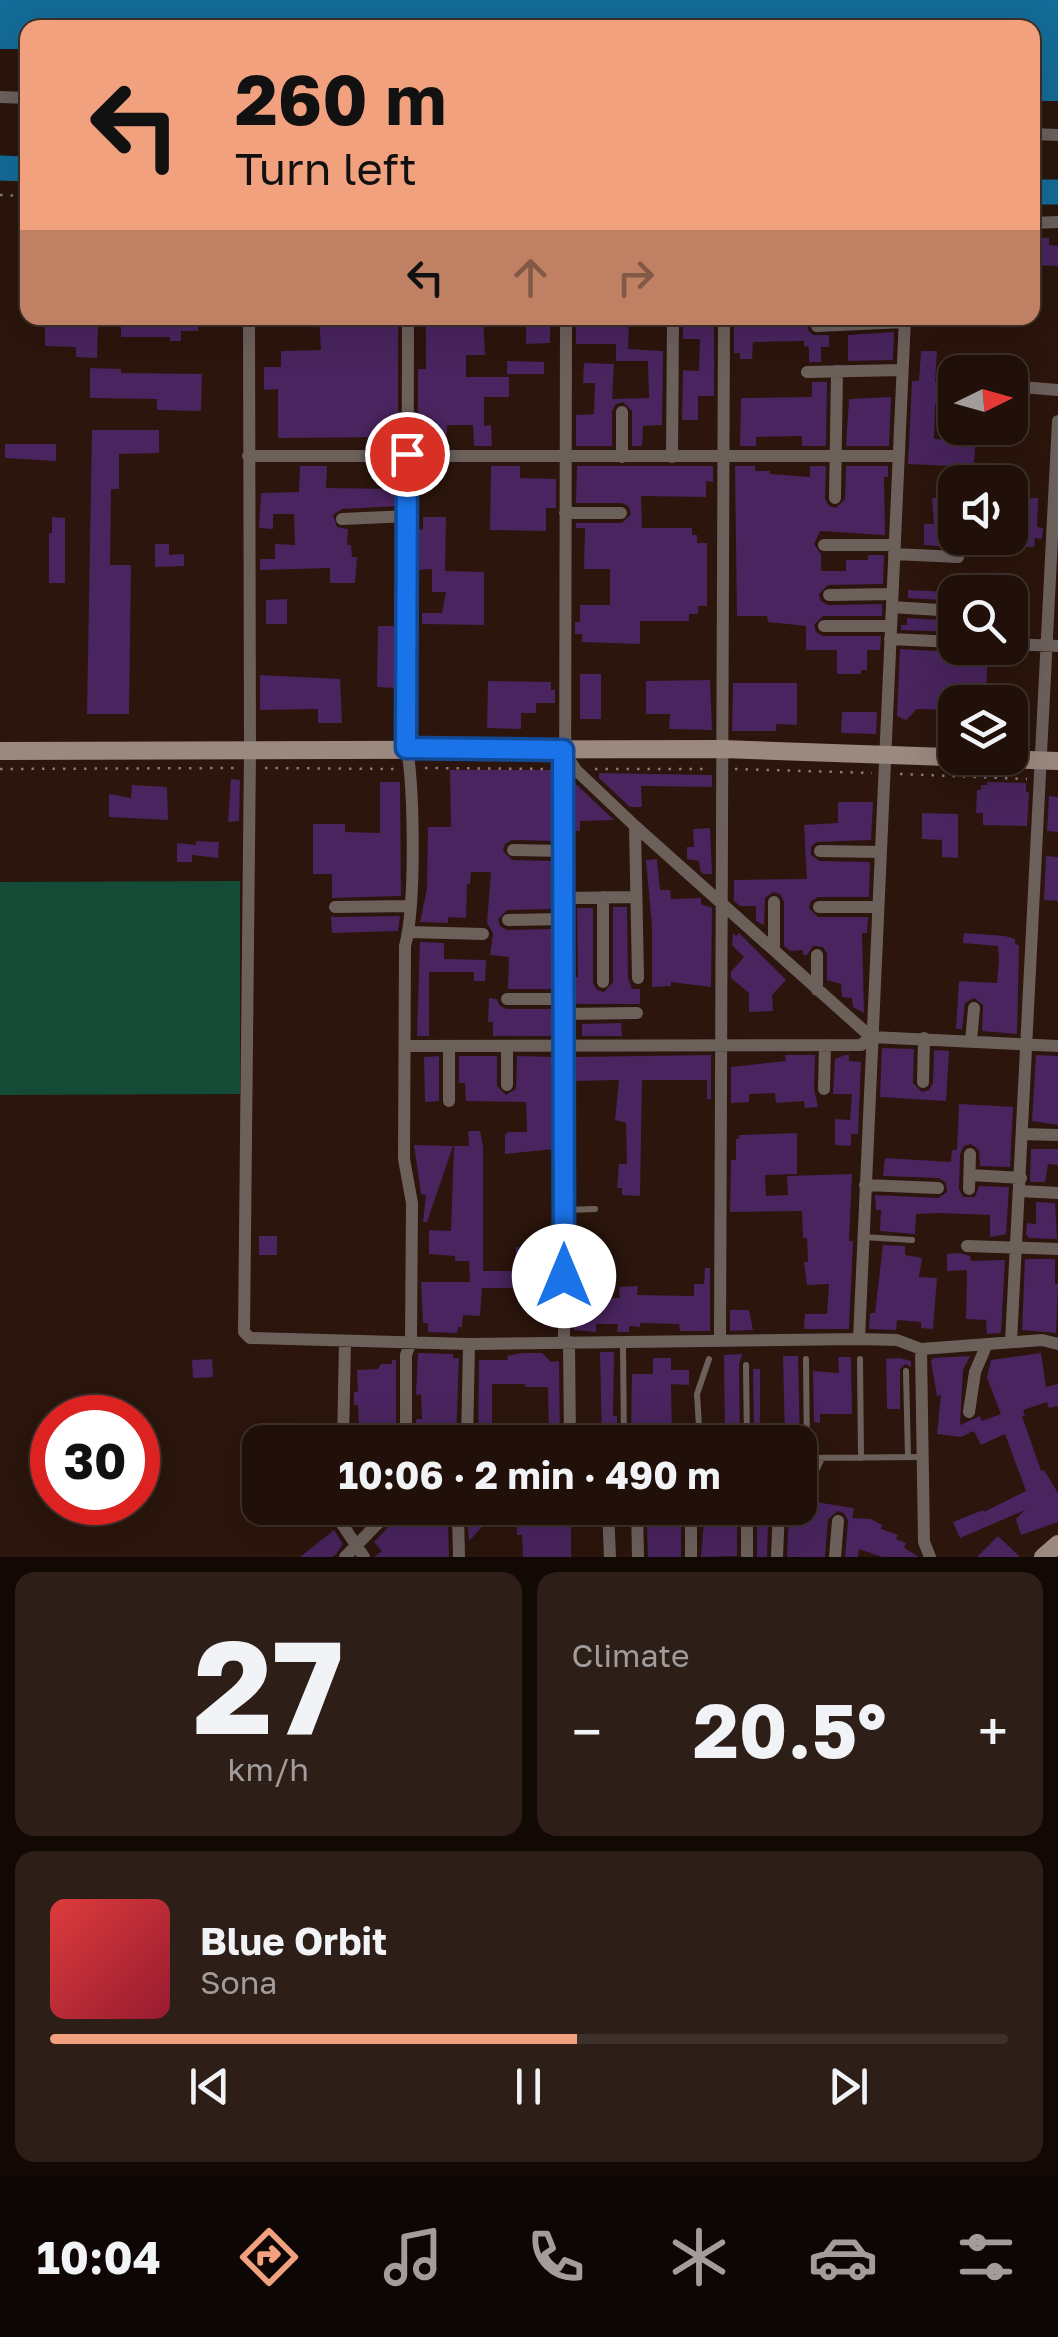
<!DOCTYPE html>
<meta charset="utf-8">
<style>
body{margin:0;font-family:"Golos Text",sans-serif;background:#2d1e17;color:#f1f3f6;height:100vh;display:flex;flex-direction:column;font-size:38px;white-space:nowrap}
*{box-sizing:border-box;margin:0}
p{font-size:32px;color:#a29d9c}
.icon{flex:none;width:55px;height:55px;fill:none;stroke:currentColor;stroke-width:2;stroke-linecap:round;stroke-linejoin:round}
.map{position:relative;height:1557px;overflow:hidden}
.panel{display:flex;flex-direction:column;gap:15px;padding:15px;background:#120905;flex:1}
.panel>*{flex:none}
.top-card{position:absolute;left:20px;top:20px;width:1020px;height:305px;border-radius:20px;box-shadow:0 10px 40px #0002,0 0 0 2px #3d302a;background:#f1a17d;color:#111;overflow:hidden}
.needle{width:65px;rotate:85deg}
.fabs{position:absolute;left:938px;top:355px;display:grid;gap:20px}
.fabs a{display:grid;place-items:center;width:90px;height:90px;border-radius:20px;background:#201009;box-shadow:0 10px 40px #0002,0 0 0 2px #3d302a;font-size:50px}
.speed{position:absolute;left:30px;top:1395px;display:flex;gap:20px;font-size:50px;font-weight:700;text-align:center}
.speed>*{display:grid;place-content:center;width:130px;height:130px;border-radius:50%;background:#201009;box-shadow:0 10px 40px #0002,0 0 0 2px #3d302a;line-height:1}
.speed .limit{border:15px solid #d22;background:#fff;color:#111}
.pin{position:absolute;display:grid;place-items:center;width:85px;height:85px;color:#fff;margin:-42px;border:5px solid #fff;border-radius:50%;box-shadow:0 2px 10px #0007}
.me{position:absolute;width:110px;margin:-55px;rotate:0deg;stroke-linejoin:round;filter:drop-shadow(0 0 8px #0008)}
.turn{display:flex;align-items:center;gap:35px;height:210px;padding:0 50px;font-size:45px}
.turn .icon{width:130px;height:130px;stroke-width:2.5}
.turn b{display:block;font-size:70px;line-height:85px}
.lanes{display:flex;align-items:center;height:95px;padding:0 50px;background:#0003;justify-content:center;gap:50px;direction:ltr}
.lanes .off{opacity:.35}
.big{font-size:75px;font-weight:700;line-height:1.1}
.panel .card{flex:1;display:flex;flex-direction:column;justify-content:center;gap:15px;min-width:0;padding:0 35px;border-radius:20px;background:#2d1e17}
.panel .dial{align-items:center;gap:0}
.dial b{font-size:130px;line-height:1}
.song{display:flex;align-items:center;gap:30px}
.cover{width:120px;height:120px;border-radius:15px;background:linear-gradient(135deg,hsl(0 70% 55%),hsl(350 70% 35%))}
.played{height:10px;border-radius:5px;background:linear-gradient(90deg,#f1a17d 55%,#3d302a 55%)}
.keys{display:flex;justify-content:space-around;direction:ltr}
.heat{display:flex;justify-content:space-between;align-items:center;font-size:55px;direction:ltr}
.panel .tiles{flex:1;display:grid;gap:15px;grid-template-columns:1fr 1fr}
.card:last-child{grid-column:span 2}
.trip{position:absolute;left:242px;top:1425px;width:575px;height:100px;border-radius:20px;background:#201009;box-shadow:0 10px 40px #0002,0 0 0 2px #3d302a;font-weight:700;line-height:100px;text-align:center}
.menu{display:flex;height:160px;justify-content:space-around;align-items:center;background:#0d0604;color:#a29d9c}
.menu .icon{width:70px;height:70px}
.menu .on{color:#f1a17d}
.menu b{font-size:45px;color:#f1f3f6}
.map>svg:first-child{display:block}
.green{fill:#144b37}
.water{fill:#136b97}
.lines{fill:none;stroke-linecap:round;stroke-linejoin:round}
.river{stroke:#136b97;stroke-width:25}
.building{fill:#49245e}
.path{stroke:#8b7870;stroke-width:2.5;stroke-dasharray:2.5 8;stroke-linecap:butt}
.lane{stroke:#6c605b;stroke-width:6}
.street{stroke:#6c605b;stroke-width:12}
.secondary{stroke:#9b887e;stroke-width:18}
.route-casing{stroke:#114b97;stroke-width:25}
.route{stroke:#1a73e8;stroke-width:18}
</style>
<div class="map">
<svg width="1058" height="1557" viewBox="0 0 1058 1557">
<rect width="100%" height="100%" fill="#2b150c"/>
<!-- green -->
<path class="green" d="M240,881V1094L0,1095V882Z"/>
<!-- water -->
<path class="water" d="M0,0H1058V101H1033L1032,28H28L27,53L20,49H0Z"/>
<g class="lines">
<!-- river -->
<path class="river" d="M0,168L28,169
M1032,192H1058"/>
</g>
<!-- building -->
<path class="building" d="M1032,237L1049,238V245L1058,246V266L1032,265Z
M121,318H198V331H181V341H170V337H121Z
M319,318H398V437L278,438V389L264,390V367H281V351L321,350Z
M426,318H483L485,355H466V377H509V397H484V426L491,425L492,446H474L473,425H447L446,446H418V369H426Z
M576,318L629,320L628,349L663,351L662,425L643,426L642,446H632V411L623,402L616,404L612,411V446H576V415L594,414L595,383H583L584,363L614,364L612,399L649,398L648,361H616V344H576Z
M734,318L754,319V324H777V321L789,319L812,318L808,322V330L813,335H829V347H821V362H809V347L804,346V341L753,342L752,359H740V353H734Z
M683,321L714,322V396H698V420H682L683,370L699,371L700,339H683Z
M45,325L98,326L97,358L76,357V347L45,346Z
M526,326H550V343L526,344Z
M894,332L893,360L848,361V335Z
M921,351H937L935,382L955,383V403L935,404L934,439L956,440V428H976L974,467L908,464L912,381H919Z
M507,361L544,362V374H507Z
M90,368L121,369V373L202,374L201,411L157,410V399L90,398Z
M812,382H827L826,446H802V436L756,437V446H740L741,398L812,397Z
M891,397L889,446H846L849,399Z
M92,430H159V453L119,454V489H111L110,565H131L129,714H87Z
M5,444H56V461L5,458Z
M300,466H327L326,488L398,489V506L342,509L333,515L337,527L348,529L347,545H351L352,557H357L355,583H330V568L260,570V559H275V544L295,545L294,514H273V529L259,528L261,493L299,492Z
M491,466H520V478L556,479V508H546V531L490,530Z
M577,466H713V482L706,481V497L641,496L642,528H692V535H697V543H707V606H698V614H689V621H640V644L582,642V634H575V622H580V605H610V569H584L585,528H576V523H622L631,514L629,507L622,503H576Z
M735,466H755V471H770V474L810,477V466H826L825,499L829,506L836,508L845,499L846,466H888V477H884L885,535L820,531L814,544L821,554V571H846V560H868V555H884L883,584L828,585L819,594L821,601L828,605L882,604V616H823L814,625L816,632L823,636H881L880,650H867V670H861V674H837V650H806V626L768,622L767,616H737Z
M955,497V538H973L972,549L924,545V524H934L932,498Z
M1022,498H1038L1037,527L1043,528L1042,539L1035,538L1034,547L1014,546V528H1021Z
M52,517L65,518V583H49V533H52Z
M423,517H446L445,571L484,572V625L422,624V613H442L446,592H432V569L418,570V530L423,529Z
M155,544H169V555L184,554V566L155,567Z
M908,590L949,592V610L941,600L908,598Z
M287,599V624H266V600Z
M949,610V615L955,616V632L901,630V625H907V618L939,620L947,616Z
M378,626H397V688L377,687Z
M963,648L966,652L988,653L986,690H994V702H955V710L917,709L906,720L897,716L900,649L955,652Z
M580,674H601V719H580Z
M260,675L340,679L342,723H318V709L260,710Z
M710,680L712,730L669,729L670,714H646V681Z
M488,681L551,682V690H555V703H536V713H521V729L487,728Z
M733,683H797V725L776,724V731H732Z
M842,712H877L876,734L841,733Z
M450,770H555V841L512,840L505,844L503,851L512,860L555,861V909L507,910L498,919L500,926L507,930L555,929V989H508L509,957L490,955L493,933L487,923L491,872H471L470,884H467L466,918L448,917V923L420,922L427,889L428,827H451Z
M599,773L712,775V787L641,786L642,807H630L599,778Z
M231,779L240,780L239,821L228,822Z
M380,782H400L401,896L332,898V874H313V824H345V832L380,833Z
M987,782L1026,783V792H1029L1027,826L983,825V813H976L977,790H981V785H987Z
M132,785L167,787L168,820L109,817V794L131,798Z
M575,785H577L614,820L580,821V831H575Z
M1049,796L1058,797V832L1047,831Z
M838,802H873L871,840L816,842L811,847V855L820,861L870,862L869,897H818L811,901L809,908L818,917H868L867,933H862L864,1013L853,1007L852,998L842,997L841,984L827,980V954L823,947L813,946L807,955H803V950L790,951L784,946V902L780,894L773,892L765,898L764,925L756,921V906H740L734,901V880L807,879L804,825L838,823Z
M922,813L958,814V858L942,857V840L922,839Z
M710,828L712,874H703L700,870L699,861L687,859V847H694L693,829Z
M196,841L219,842L218,858L192,855V862H177V843L196,845Z
M1046,856L1058,857V901L1044,900Z
M657,859L660,890H670L671,899L701,898V904L712,908L711,987L671,982V986L652,987V926L646,860Z
M613,907H627L628,978L632,989H640V1004H575V977H578L577,908H593V983L597,990L604,992L613,982Z
M331,916L335,917L400,916L398,931L332,933Z
M733,933L736,936L739,933L786,980L772,995L773,1011L749,1012V993L731,978V972L744,957L732,945Z
M964,933L1005,936L1015,939V944L1019,945L1017,1034L982,1031L983,1005L974,998L965,1003L962,1029H956L959,981L997,983L999,961L998,946L963,943Z
M420,942L444,943V959L486,960L485,981H474V972H429V1036H417Z
M489,998L497,999L499,1005L506,1009H554V1036H493V1022H488Z
M621,1023L622,1036H582V1024Z
M882,1048L914,1049L913,1083L922,1092L929,1090L933,1083L934,1050L949,1051L946,1101L880,1097Z
M711,1055V1099H707V1080H642L640,1196L622,1195V1188H617L619,1164H627L626,1123L615,1120L619,1080L574,1081L575,1057Z
M785,1055H815L814,1089L818,1107L805,1108L804,1101L776,1103L775,1093L749,1094V1102L731,1103V1067L786,1061Z
M845,1055H849V1061L861,1062L858,1134H851V1146L835,1145V1119L850,1120L852,1094H833L835,1059Z
M1036,1055L1058,1056V1125L1032,1121Z
M439,1056V1101L425,1102L424,1057Z
M459,1056H497V1086L506,1095L516,1089L517,1056L555,1057L554,1149L505,1154V1135L508,1132H527L526,1102L466,1101L465,1083H459Z
M959,1104L1013,1107L1010,1167L980,1166L979,1150L971,1144L964,1146L960,1154L959,1189L963,1197H975L979,1186L1009,1187L1006,1234L990,1237V1215L941,1213L916,1214L915,1234L880,1231L881,1210H876L875,1195L938,1198L947,1192L946,1183L939,1178L883,1176L885,1158L951,1162L952,1150H957Z
M468,1131H480L483,1146V1271H518V1288H482L480,1316L463,1315L462,1327H458L457,1333L428,1332V1323H423L421,1282H470L469,1261H455V1256L429,1254V1230L451,1231L454,1146H469Z
M797,1133V1174L765,1175L766,1196L788,1195L787,1176L852,1174L849,1241H853L849,1329H804L805,1314H827L829,1284L807,1285L804,1262H808L807,1238H803L802,1211L730,1212L731,1160H736V1139H739V1135Z
M414,1145L453,1146L427,1222H423L426,1195L421,1194Z
M1031,1149H1058V1165L1048,1164L1045,1182H1030Z
M1036,1202L1055,1203L1057,1239L1029,1238L1026,1234L1027,1223L1036,1224Z
M259,1236H277V1255H259Z
M883,1245L905,1246V1255L922,1258L919,1277L937,1278L933,1329L921,1328V1322L897,1320L896,1330L869,1329L870,1313H875Z
M545,1246L546,1265L516,1266V1247Z
M960,1253L970,1256L971,1261L1005,1260L1001,1333L987,1334L986,1320L966,1319L967,1270L947,1271V1254Z
M1025,1259H1055V1284H1058L1056,1333L1022,1330Z
M705,1268H710V1331H680L679,1324L640,1323V1327L629,1326V1332H617L618,1324H596V1332L574,1330V1296L620,1298L619,1287L638,1286L637,1295L694,1296V1284H704Z
M547,1270H554V1328L550,1327V1316L527,1315L528,1295H546Z
M730,1310H749L753,1330L730,1331Z
M600,1352H614L613,1416H617V1442H602Z
M418,1353L453,1354V1358H459L456,1438L420,1439L419,1430H416V1419H422L421,1394L416,1395Z
M522,1353H542L551,1362L559,1361L560,1442H549L548,1387H525V1384H492V1442H478L479,1360H508L507,1356Z
M1041,1353L1046,1387L1058,1384V1406L1049,1408L1047,1402L1023,1410L1025,1416H1022L1041,1471L1044,1470L1058,1493V1522L1021,1535L1016,1519L1025,1510L960,1538L953,1522L983,1510L984,1512L1026,1491L1005,1434L981,1445L974,1431L961,1437L937,1434L941,1395L937,1396L931,1361L933,1358L970,1356L963,1370L960,1425L980,1416L982,1421L1001,1414L987,1378L991,1360Z
M742,1354L739,1365L740,1442H725L724,1355Z
M783,1356H798L800,1442H785Z
M838,1357H851L852,1414H820V1423L814,1422L813,1371L839,1373Z
M653,1358H671V1370H689V1385L671,1384L672,1442H655V1436H631L632,1374H653Z
M900,1358L911,1361V1367L905,1364L900,1369V1409H887L886,1359Z
M212,1359L213,1377L193,1378L192,1360Z
M392,1360H396V1431L358,1437L353,1432V1425H359L358,1405H354V1392H358L357,1370L378,1369L381,1364H392Z
M753,1369H760V1433H754Z
M800,1495L816,1498L815,1502L854,1508L852,1518L871,1519L882,1525L881,1529L898,1535L896,1539L906,1543L904,1548L919,1557H882L859,1549L858,1557H845L848,1521L844,1513L838,1511L828,1519L825,1557H787L789,1508H800Z
M466,1508H538L539,1513H571V1557H523L522,1535H517V1525L482,1527L469,1541Z
M705,1509L737,1512V1556L701,1557Z
M448,1523L449,1557H374L382,1551L374,1542L391,1524Z
M768,1523L767,1557H757V1524Z
M647,1527H681V1557H648Z
M334,1530L343,1544L336,1554L332,1557H300Z
M998,1536L1020,1557H977Z"/>
<g class="lines">
<!-- path -->
<path class="path" d="M0,195L28,196
M265,768L397,769
M425,768L552,769
M0,769L237,768
M595,769H707
M735,769L872,773
M900,774L1027,779"/>
<!-- lane -->
<path class="lane" d="M567,1210L595,1209
M863,1237L912,1240
M623,1344L624,1442
M806,1359L807,1458
M860,1359L861,1458
M746,1365L747,1442
M906,1371L908,1457
M700,1442L697,1394L709,1359
M800,1458L921,1457
M800,1482L815,1473L822,1458"/>
<!-- street -->
<path class="street" d="M0,97L28,98
M1032,134L1058,135
M1032,223L1058,222
M249,318L250,751L244,1332L250,1338L469,1344L859,1339L897,1340L921,1349L1042,1340L1058,1344
M817,326L905,322
M807,372L902,370
M1010,386L1058,390
M622,412V457
M248,456H898
M672,457L673,318
M835,498L837,371
M565,513H621
M342,519L409,516
M824,545H895
M894,554L958,557
M829,595L892,594
M892,607L939,610
M824,626H890
M890,639L955,642
M1010,644L1058,646
M563,750L576,770L635,826L871,1037
M635,826L638,978
M513,850L564,851
M820,851L880,852
M564,898L636,897
M335,907L409,906
M819,907H878
M508,920L564,919
M409,932L483,934
M774,950V902
M603,982V897
M817,990V955
M507,999H563
M563,1014L637,1013
M971,1041L974,1008
M405,1046L861,1045L871,1037L1058,1046
M923,1082L924,1038
M507,1085V1047
M824,1089L825,1045
M449,1101V1046
M1023,1134L1058,1135
M970,1175L1021,1178
M865,1185L938,1188
M969,1189L970,1154
M1020,1191L1058,1193
M967,1246L1058,1249
M720,1339L724,318
M859,1339L905,318
M564,1342L566,318
M569,1342L570,1442
M1011,1342L1058,421
M921,1349L924,1542L930,1557
M969,1412L975,1372L987,1344
M343,1442L345,1341
M406,1442V1355L411,1341L412,1203L404,1159L405,946C416,905 414,791 407,748L408,318
M467,1442L469,1344
M343,1508L342,1524L364,1557
M637,1508L638,1557
M608,1511L610,1557
M691,1514V1557
M345,1557L387,1514L458,1513L459,1557
M747,1557V1514L779,1513
M777,1557L779,1508
M835,1557L838,1521"/>
<!-- secondary -->
<path class="secondary" d="M0,751L722,749L1058,761
M1043,1557L1058,1544"/>
</g>
<g class="lines">
<defs>
<path id="route" d="M407,454L406,748L563,750L564,1276"/>
</defs>
<!-- route casing -->
<use href="#route" class="route-casing"/>
<!-- route -->
<use href="#route" class="route"/>
</g>
</svg>
<div class="fabs">
<a><svg class="needle" viewBox="-14 -14 28 28"><path d="M0-13l5 13h-10z" fill="#e53935"/><path d="M0 13l5-13h-10z" fill="#a29d9c"/></svg></a>
<a><svg class="icon" aria-label="sound" viewBox="0 0 24 24"><path d="M4 9h4l5-4v14l-5-4H4zM17 9q2 3 0 6"/></svg></a>
<a><svg class="icon" aria-label="search" viewBox="0 0 24 24"><circle cx="10" cy="10" r="6"/><path d="M15 15l6 6"/></svg></a>
<a><svg class="icon" aria-label="layers" viewBox="0 0 24 24"><path d="M12 4l9 5-9 5-9-5zM3 14l9 5 9-5"/></svg></a>
</div>
<div class="speed"><div class="limit">30</div></div>
<div class="pin" style="left:407px;top:454px;background:#d93025"><svg class="icon" aria-label="arrive" viewBox="0 0 24 24"><path d="M6 21V4h12l-3 4 3 4H6"/></svg></div>
<svg class="me" style="left:564px;top:1276px" viewBox="-20 -20 40 40"><circle r="19" fill="#fff"/><path d="M0-13L10 11 0 6-10 11z" fill="#1a73e8"/></svg>
<div class="trip">10:06 · 2 min · 490 m</div>
<div class="top-card">
<div class="turn"><svg class="icon" aria-label="left" viewBox="0 0 24 24"><path d="M17 20v-9H6M10 6l-5 5 5 5"/></svg><div><b>260 m</b>Turn left</div></div>
<div class="lanes"><svg class="icon" aria-label="left" viewBox="0 0 24 24"><path d="M17 20v-9H6M10 6l-5 5 5 5"/></svg><svg class="icon off" aria-label="ahead" viewBox="0 0 24 24"><path d="M12 20V5M6 11l6-6 6 6"/></svg><svg class="icon off" aria-label="right" viewBox="0 0 24 24"><path d="M7 20v-9h11M14 6l5 5-5 5"/></svg></div>
</div>
</div>
<section class="panel">
<div class="tiles">
<div class="card dial"><b>27</b><p>km/h</p></div>
<div class="card"><p>Climate</p>
<div class="heat"><a>−</a><b class="big">20.5°</b><a>+</a></div>
</div>
<div class="card">
<div class="song"><i class="cover"></i><div><b>Blue Orbit</b><p>Sona</p></div></div>
<div class="played"></div>
<div class="keys"><svg class="icon" aria-label="previous" viewBox="0 0 24 24"><path d="M18 5L8 12l10 7zM5 5v14"/></svg><svg class="icon" aria-label="pause" viewBox="0 0 24 24"><path d="M8 5v14M16 5v14"/></svg><svg class="icon" aria-label="next" viewBox="0 0 24 24"><path d="M6 5l10 7-10 7zM19 5v14"/></svg></div>
</div>
</div>
</section>
<nav class="menu">
<b>10:04</b>
<svg class="icon on" aria-label="directions" viewBox="0 0 24 24"><path d="M12 3l9 9-9 9-9-9zM9 14v-3h6M13 9l2 2-2 2"/></svg>
<svg class="icon" aria-label="music" viewBox="0 0 24 24"><path d="M9 18V5l10-2v13"/><circle cx="6" cy="18" r="3"/><circle cx="16" cy="16" r="3"/></svg>
<svg class="icon" aria-label="phone" viewBox="0 0 24 24"><path d="M5 4h4l2 5-3 2q2 4 5 5l2-3 5 2v4C11 20 4 13 5 4z"/></svg>
<svg class="icon" aria-label="climate" viewBox="0 0 24 24"><path d="M12 3v18M4 7l16 10M4 17L20 7"/></svg>
<svg class="icon" aria-label="car" viewBox="0 0 24 24"><path d="M5 17H2v-5l4-1 3-4h7l3 4 3 1v5h-3M9 17h6M6 11h13"/><circle cx="7" cy="17" r="2"/><circle cx="17" cy="17" r="2"/></svg>
<svg class="icon" aria-label="filters" viewBox="0 0 24 24"><path d="M4 7h16M4 17h16"/><circle cx="9" cy="7" r="2"/><circle cx="15" cy="17" r="2"/></svg>
</nav>
